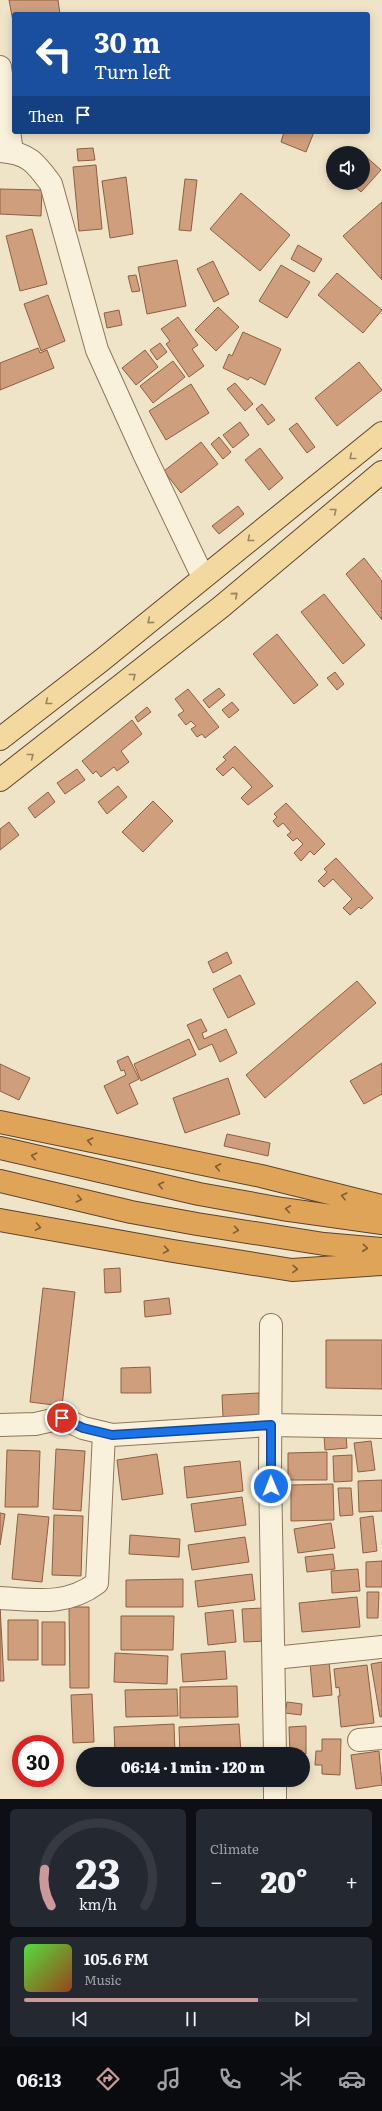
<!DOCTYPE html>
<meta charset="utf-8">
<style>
body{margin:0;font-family:Literata,serif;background:#242831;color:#f1f3f6;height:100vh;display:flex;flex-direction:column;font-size:15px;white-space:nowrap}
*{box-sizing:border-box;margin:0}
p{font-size:13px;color:#9ea1a6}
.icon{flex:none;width:22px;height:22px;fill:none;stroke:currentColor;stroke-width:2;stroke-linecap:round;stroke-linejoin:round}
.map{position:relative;height:1799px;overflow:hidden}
.sheet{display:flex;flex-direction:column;gap:10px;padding:10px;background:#0d0f14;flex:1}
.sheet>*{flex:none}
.banner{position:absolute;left:12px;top:12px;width:358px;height:122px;border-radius:4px;box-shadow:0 2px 10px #0003;background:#1a4fa0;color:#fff;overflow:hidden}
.tools{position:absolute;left:326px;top:146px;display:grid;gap:8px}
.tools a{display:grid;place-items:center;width:44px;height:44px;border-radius:50%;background:#171b24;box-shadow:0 2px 10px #0003;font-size:20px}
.speed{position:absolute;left:12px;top:1735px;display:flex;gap:8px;font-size:20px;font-weight:700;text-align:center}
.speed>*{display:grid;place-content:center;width:52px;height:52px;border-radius:50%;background:#171b24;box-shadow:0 2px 10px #0003;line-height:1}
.speed .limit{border:6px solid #d22;background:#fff;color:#111}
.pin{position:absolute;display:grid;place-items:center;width:34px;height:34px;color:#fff;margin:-17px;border:2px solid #fff;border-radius:50%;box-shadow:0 1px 4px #0007}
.me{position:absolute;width:44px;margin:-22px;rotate:359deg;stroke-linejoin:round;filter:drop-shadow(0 0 3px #0008)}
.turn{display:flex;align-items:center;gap:14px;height:84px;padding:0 16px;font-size:18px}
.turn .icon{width:52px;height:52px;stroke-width:2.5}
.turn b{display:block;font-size:28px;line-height:34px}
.then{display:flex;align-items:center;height:38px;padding:0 16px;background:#0003;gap:8px;font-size:15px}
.big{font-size:30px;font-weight:800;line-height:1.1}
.sheet .card{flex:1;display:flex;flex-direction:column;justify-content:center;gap:6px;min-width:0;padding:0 14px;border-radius:6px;background:#242831}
.sheet .dial{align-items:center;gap:0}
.dial svg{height:104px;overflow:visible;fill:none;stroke:#363941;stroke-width:7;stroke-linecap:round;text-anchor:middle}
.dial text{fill:#f1f3f6;stroke:none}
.song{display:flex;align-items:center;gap:12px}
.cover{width:48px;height:48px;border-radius:6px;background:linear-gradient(135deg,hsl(110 70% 55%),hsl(20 70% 35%))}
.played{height:4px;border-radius:2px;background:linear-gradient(90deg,#cc999b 70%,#363941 70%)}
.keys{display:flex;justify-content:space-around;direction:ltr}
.heat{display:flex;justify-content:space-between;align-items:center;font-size:22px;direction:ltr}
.sheet .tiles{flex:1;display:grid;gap:10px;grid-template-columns:1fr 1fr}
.card:last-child{grid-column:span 2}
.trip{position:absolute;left:76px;top:1747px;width:234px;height:40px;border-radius:20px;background:#171b24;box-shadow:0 2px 10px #0003;font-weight:800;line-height:40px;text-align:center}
.tabs{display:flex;height:64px;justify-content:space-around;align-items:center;background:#090b0e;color:#9ea1a6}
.tabs .icon{width:28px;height:28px}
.tabs .active{color:#cc999b}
.tabs b{font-size:18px;color:#f1f3f6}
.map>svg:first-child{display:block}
.building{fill:#cf9f7d;stroke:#8d5f41}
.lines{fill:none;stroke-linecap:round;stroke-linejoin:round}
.minor-casing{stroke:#8d765c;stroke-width:24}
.major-casing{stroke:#5b4430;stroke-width:24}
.highway-casing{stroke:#5b4430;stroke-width:24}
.minor{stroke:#faf1dc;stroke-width:22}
.major{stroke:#f3d9a0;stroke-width:22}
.highway{stroke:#e0a458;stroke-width:22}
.oneway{stroke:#988460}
.oneway2{stroke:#7e5d36}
.route-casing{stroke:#114b97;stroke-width:10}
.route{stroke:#1a73e8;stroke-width:7}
</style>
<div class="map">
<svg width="382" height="1799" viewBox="0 0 382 1799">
<rect width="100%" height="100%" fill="#f0e4c8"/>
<!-- building -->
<path class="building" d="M9,0H58L60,14H14V27Z
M284,132H314L306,152L281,142Z
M93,148L95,160L78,161L77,149Z
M363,154L381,170L361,192L351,183H363Z
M96,165L102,229L79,231L73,167Z
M126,177L133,234L110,238L102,181Z
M185,179L197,180L191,231L179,230Z
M0,189L42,190L41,216L0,214Z
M241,193L290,235L260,271L210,229Z
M382,202V280L343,236Z
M32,229L47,284L20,291L6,236Z
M298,245L322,259L314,272L291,259Z
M177,260L186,306L147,314L138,267Z
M213,261L229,294L214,302L197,269Z
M281,265L310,282L287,318L259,301Z
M337,273L382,310L363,333L318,295Z
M136,275L140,291L132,292L128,276Z
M48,295L65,341L41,351L24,304Z
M218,307L239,327L216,351L195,330Z
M119,310L122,325L107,328L104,313Z
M178,317L198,345L192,349L204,366L189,377L166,344L170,341L161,329Z
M243,332L281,349L265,385L250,377L248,380L223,368L229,354L232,356Z
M160,343L167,352L157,360L150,350Z
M38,348L40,353L47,350L54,368L0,390V363Z
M145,350L158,367L136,385L122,368Z
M173,361L185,377L153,403L140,386Z
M359,362L382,390L337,426L315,398Z
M235,383L253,404L245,411L227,389Z
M191,384L209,413L166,440L149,411Z
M262,404L275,420L268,425L256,409Z
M240,422L249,435L233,448L223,435Z
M297,423L315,447L307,453L289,429Z
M219,437L231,452L223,459L211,444Z
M201,442L218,464L181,493L164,471Z
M260,448L283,478L269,490L245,460Z
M238,506L244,514L219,534L212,526Z
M364,558L382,581V620L346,574Z
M324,594L365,645L343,664L301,612Z
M277,634L318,685L294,704L253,654Z
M335,672L344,684L337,690L327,678Z
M219,688L225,695L209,708L203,700Z
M188,689L219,727L205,738L202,734L197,737L191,729L196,726L191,721L186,725L178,715L184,711L175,699Z
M232,702L239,710L229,718L222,710Z
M147,707L151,712L138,722L135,717Z
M132,720L142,734L121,751L129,762L117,771L114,767L101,777L96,771L93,774L82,761Z
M235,746L273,786L248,805L241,798L252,787L233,767L223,776L216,769L226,760L223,757Z
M77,769L85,780L65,794L57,783Z
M118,786L127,797L107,814L98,802Z
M48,792L55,802L35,818L28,808Z
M153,801L173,821L143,852L122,832Z
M286,803L325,844L314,855L310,851L301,861L294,853L303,844L297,838L293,841L287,835L291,832L283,823L278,827L273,821L277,817L274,814Z
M9,822L19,835L0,850V829Z
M336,858L373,898L361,909L359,907L350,915L343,908L352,899L333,879L324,887L318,881L327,872L324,869Z
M227,952L232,963L213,973L208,962Z
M240,975L255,1004L228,1018L213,989Z
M357,981L376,1003L265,1098L246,1075Z
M201,1019L207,1031L202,1033L204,1039L226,1029L237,1053L220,1062L212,1044L199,1050L187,1025Z
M189,1039L196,1055L141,1081L134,1064Z
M128,1056L139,1079L129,1084L138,1104L117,1114L104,1086L126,1075L124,1070L121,1071L117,1061Z
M382,1063V1094L364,1104L350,1081Z
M0,1064L30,1078L19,1100L0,1091Z
M228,1078L240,1114L185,1133L173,1098Z
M227,1134L270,1143L268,1156L224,1146Z
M120,1268L121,1292L105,1293L104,1269Z
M43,1288L75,1292L62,1406L30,1402Z
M169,1298L171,1314L145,1317L144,1301Z
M326,1340H382V1389L326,1388Z
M150,1367L151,1393H121V1368Z
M259,1393L260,1416L223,1418L222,1395Z
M346,1435L347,1448L325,1450L324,1436Z
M371,1441L375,1470L358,1472L354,1443Z
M56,1449L85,1451L81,1511L53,1509Z
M7,1450L40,1451L38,1507H5Z
M327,1452V1480H288V1453Z
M157,1454L163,1494L122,1500L117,1460Z
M352,1455V1481L334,1482L333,1456Z
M240,1461L243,1491L187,1498L184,1467Z
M382,1480V1511L359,1512L358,1481Z
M333,1484L334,1520L291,1521V1485Z
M338,1488H351L353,1515L340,1516Z
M242,1497L246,1525L195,1532L191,1504Z
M0,1513L5,1514L0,1545Z
M18,1514L49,1517L42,1582L12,1579Z
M54,1515L83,1516L81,1576L52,1575Z
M373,1516L377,1551L363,1553L360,1518Z
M331,1523L335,1548L298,1553L294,1529Z
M130,1535L180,1539L179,1557L129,1554Z
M245,1537L249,1562L192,1570L188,1545Z
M333,1554L335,1569L307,1572L305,1557Z
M382,1561V1587H366V1562Z
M358,1569L360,1591L332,1593L331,1571Z
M252,1574L255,1600L198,1607L195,1581Z
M183,1579V1607H126V1580Z
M367,1592H379L378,1618H367Z
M357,1597L360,1627L302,1632L299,1603Z
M0,1606L4,1681H0Z
M69,1607H89V1688H70Z
M264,1608L266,1641L244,1642L242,1609Z
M233,1610L236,1642L208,1645L205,1613Z
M121,1616H174L173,1650H121Z
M8,1620H38V1660H8Z
M42,1622H65V1665H42Z
M225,1651L227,1679L183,1682L181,1654Z
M115,1653L168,1656L167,1684L114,1682Z
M329,1661L332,1695L313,1697L310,1663Z
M382,1662V1717H380L371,1664Z
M367,1665L374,1723L341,1727L338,1696H340L339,1687L336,1688L334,1669Z
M237,1686L238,1717L180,1718V1687Z
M177,1689L178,1716L126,1717L125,1690Z
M92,1694L94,1742L73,1743L71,1695Z
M287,1702L302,1704L301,1715L285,1713Z
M174,1724L175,1754H115L114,1727Z
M239,1724L241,1754H180L179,1727Z
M306,1726V1754H290L289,1727Z
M322,1739H341L340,1775L322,1774V1765H315L316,1751H322Z
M379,1751L382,1785L356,1789L351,1755Z"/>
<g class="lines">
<defs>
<path id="minor" d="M0,67L12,152
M0,151C28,153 35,162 51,184L97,350L145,456L203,577
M271,1325L270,1471L275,1754
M0,1425L35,1424L62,1418L83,1428L112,1435L271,1425L382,1427
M0,1598C35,1600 67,1606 97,1583L104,1433
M274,1658L382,1647
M359,1740L382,1738
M275,1780V1799"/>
<path id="major" d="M0,739L102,660L382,433
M0,780L221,607L382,472"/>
<path id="highway" d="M0,1122L261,1176L382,1206
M0,1148L199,1194L282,1209L382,1223
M0,1181L131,1212L197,1224L324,1244L382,1249
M0,1220L173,1251L292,1270L382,1264"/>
</defs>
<!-- minor casing -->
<use href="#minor" class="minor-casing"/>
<!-- major casing -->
<use href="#major" class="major-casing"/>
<!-- highway casing -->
<use href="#highway" class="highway-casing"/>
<!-- minor -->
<use href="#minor" class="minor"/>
<!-- major -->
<use href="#major" class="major"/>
<!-- highway -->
<use href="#highway" class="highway"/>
</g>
<!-- one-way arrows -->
<defs><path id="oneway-chevron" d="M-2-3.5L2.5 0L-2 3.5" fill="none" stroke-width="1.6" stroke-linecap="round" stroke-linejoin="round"/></defs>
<g class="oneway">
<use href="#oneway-chevron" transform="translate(352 457) rotate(141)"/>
<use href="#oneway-chevron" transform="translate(334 511) rotate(-39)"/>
<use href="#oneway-chevron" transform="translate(250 539) rotate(141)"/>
<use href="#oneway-chevron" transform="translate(235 595) rotate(-41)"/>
<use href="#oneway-chevron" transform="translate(150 621) rotate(140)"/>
<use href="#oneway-chevron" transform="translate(133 676) rotate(-38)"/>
<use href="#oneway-chevron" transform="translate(48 702) rotate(142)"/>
<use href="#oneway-chevron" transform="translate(31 756) rotate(-38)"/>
</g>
<g class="oneway2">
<use href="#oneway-chevron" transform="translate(90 1141) rotate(-168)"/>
<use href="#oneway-chevron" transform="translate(34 1156) rotate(-167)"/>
<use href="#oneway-chevron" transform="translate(218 1167) rotate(-169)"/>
<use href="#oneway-chevron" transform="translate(161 1185) rotate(-167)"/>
<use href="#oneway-chevron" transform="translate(344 1196) rotate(-166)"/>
<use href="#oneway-chevron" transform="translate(79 1199) rotate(14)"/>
<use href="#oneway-chevron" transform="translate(288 1209) rotate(-172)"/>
<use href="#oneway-chevron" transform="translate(38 1227) rotate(10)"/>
<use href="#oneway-chevron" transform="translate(236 1230) rotate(9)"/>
<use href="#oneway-chevron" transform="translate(365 1248) rotate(6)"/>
<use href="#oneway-chevron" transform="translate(166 1250) rotate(10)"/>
<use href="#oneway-chevron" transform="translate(295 1269) rotate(1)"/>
</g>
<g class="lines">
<defs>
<path id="route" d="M62,1418L83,1428L112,1435L271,1425V1486"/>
</defs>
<!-- route casing -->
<use href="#route" class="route-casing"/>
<!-- route -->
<use href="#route" class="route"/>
</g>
</svg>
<div class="tools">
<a><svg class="icon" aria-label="sound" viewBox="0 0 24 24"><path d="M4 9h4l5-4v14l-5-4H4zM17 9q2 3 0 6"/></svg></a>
</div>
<div class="speed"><div class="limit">30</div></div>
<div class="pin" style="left:62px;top:1418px;background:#d93025"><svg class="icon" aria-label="arrive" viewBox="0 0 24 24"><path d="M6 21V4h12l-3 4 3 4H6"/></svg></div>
<svg class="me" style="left:271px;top:1486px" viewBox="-20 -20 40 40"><circle r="17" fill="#1a73e8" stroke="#fff" stroke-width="3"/><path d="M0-11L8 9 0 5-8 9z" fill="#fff"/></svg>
<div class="trip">06:14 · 1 min · 120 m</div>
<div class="banner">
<div class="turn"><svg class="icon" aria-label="left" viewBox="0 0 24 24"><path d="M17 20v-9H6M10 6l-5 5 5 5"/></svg><div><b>30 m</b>Turn left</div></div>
<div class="then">Then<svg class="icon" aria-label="arrive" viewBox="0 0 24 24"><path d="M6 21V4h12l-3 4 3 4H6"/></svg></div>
</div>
</div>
<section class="sheet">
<div class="tiles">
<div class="card dial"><svg viewBox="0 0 100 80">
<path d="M14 69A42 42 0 1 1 86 69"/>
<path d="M14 69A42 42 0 0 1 9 41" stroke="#cc999b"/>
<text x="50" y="56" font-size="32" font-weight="700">23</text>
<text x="50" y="72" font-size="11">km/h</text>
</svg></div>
<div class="card"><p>Climate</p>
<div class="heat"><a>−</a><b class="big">20°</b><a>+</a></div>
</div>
<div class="card">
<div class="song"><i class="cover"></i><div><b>105.6 FM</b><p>Music</p></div></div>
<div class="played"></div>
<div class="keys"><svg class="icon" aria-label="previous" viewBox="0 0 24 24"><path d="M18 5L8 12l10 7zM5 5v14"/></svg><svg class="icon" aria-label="pause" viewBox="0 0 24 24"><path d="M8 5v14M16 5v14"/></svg><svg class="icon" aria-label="next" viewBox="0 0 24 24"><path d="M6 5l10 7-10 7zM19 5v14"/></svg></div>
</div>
</div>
</section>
<nav class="tabs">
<b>06:13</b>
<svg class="icon active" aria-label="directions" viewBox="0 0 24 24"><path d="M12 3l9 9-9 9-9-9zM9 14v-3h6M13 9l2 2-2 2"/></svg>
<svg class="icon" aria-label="music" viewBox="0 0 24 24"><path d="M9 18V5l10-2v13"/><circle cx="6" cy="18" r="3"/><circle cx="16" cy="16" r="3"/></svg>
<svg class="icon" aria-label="phone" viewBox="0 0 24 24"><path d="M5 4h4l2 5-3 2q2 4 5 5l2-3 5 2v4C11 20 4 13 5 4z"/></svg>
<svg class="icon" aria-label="climate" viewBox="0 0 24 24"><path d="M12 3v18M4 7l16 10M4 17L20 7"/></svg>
<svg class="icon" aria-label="car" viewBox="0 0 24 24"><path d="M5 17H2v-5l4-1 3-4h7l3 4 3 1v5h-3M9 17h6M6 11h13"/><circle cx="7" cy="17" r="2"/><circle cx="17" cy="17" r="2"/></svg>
</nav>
